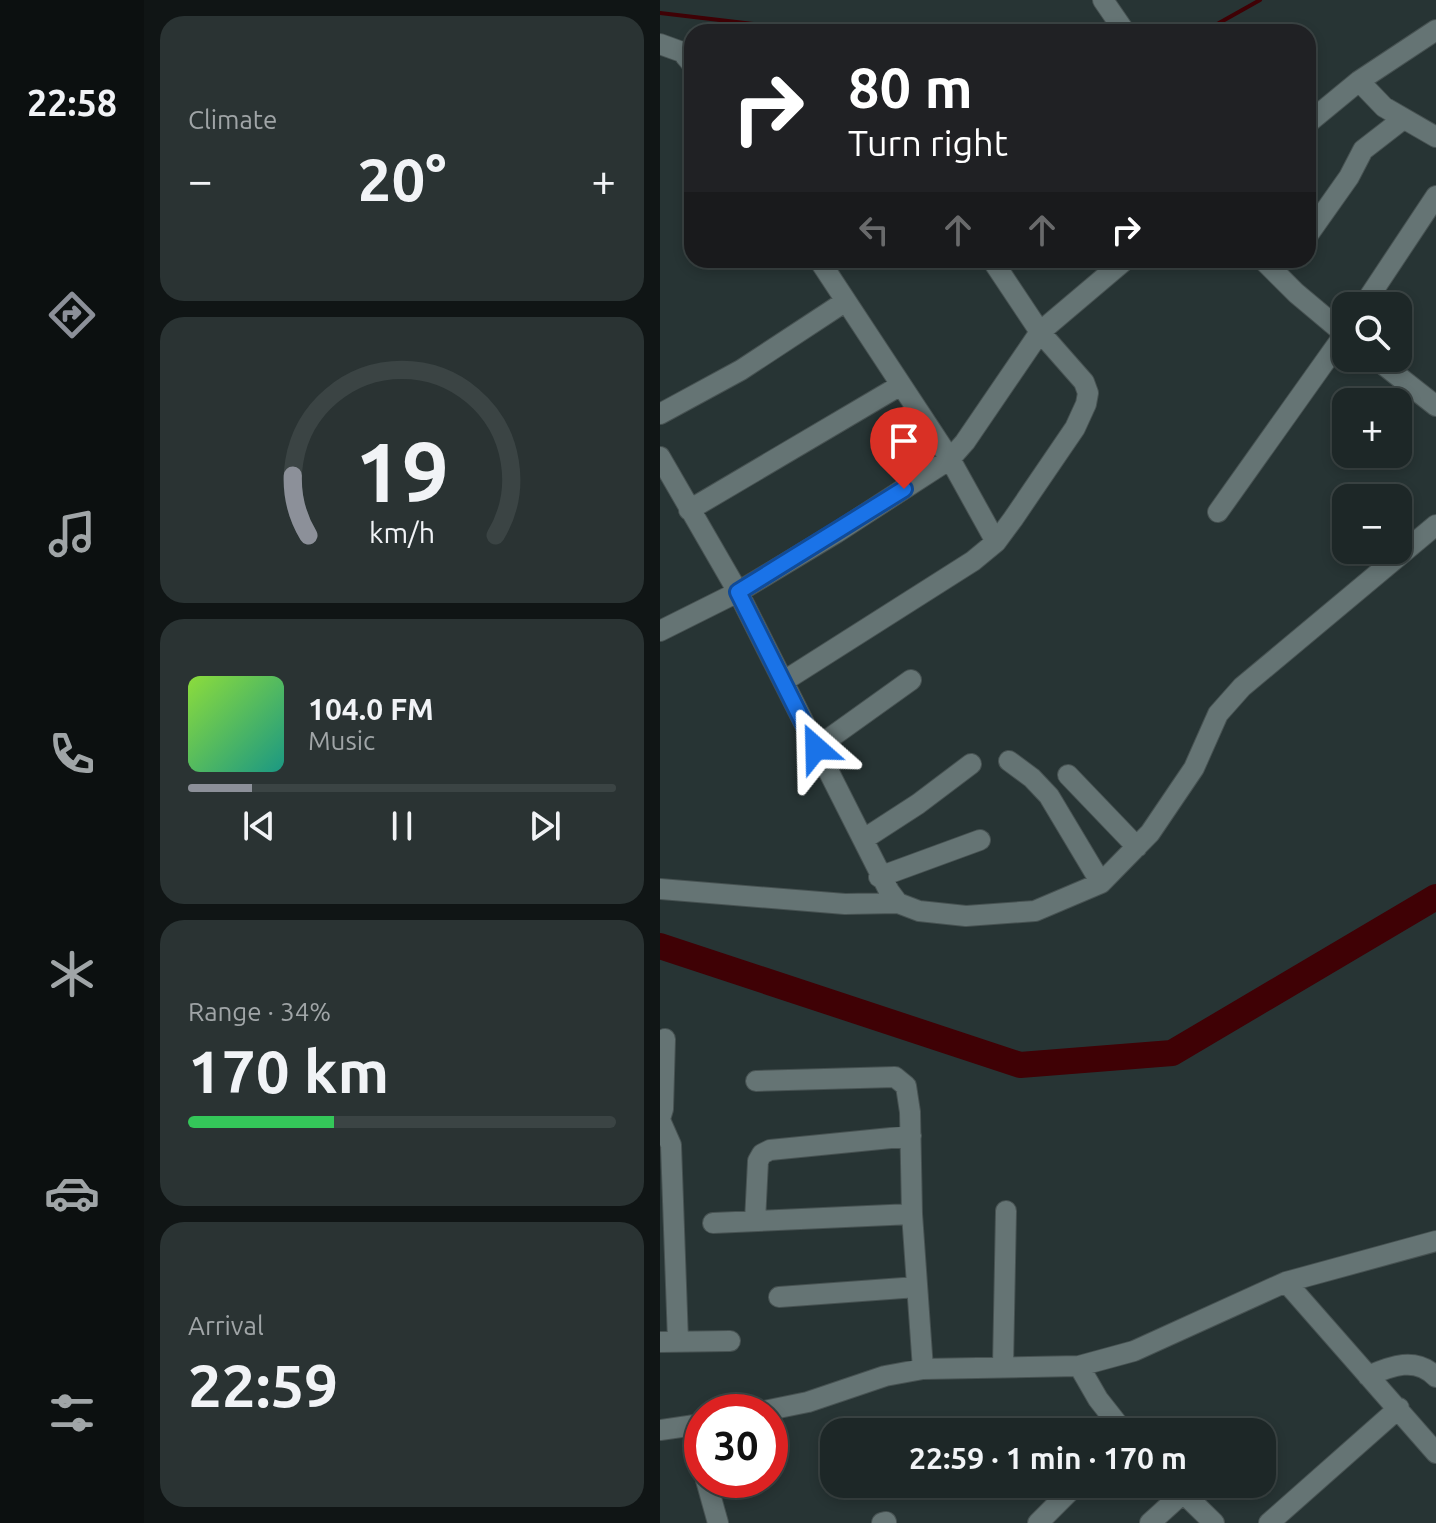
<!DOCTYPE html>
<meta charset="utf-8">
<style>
body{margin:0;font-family:Ubuntu,sans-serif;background:#2a3333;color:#f1f3f6;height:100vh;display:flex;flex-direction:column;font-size:30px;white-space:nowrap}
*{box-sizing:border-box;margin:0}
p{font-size:26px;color:#a0a5a7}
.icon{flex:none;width:44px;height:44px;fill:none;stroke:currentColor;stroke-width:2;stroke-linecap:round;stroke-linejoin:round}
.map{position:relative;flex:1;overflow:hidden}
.drawer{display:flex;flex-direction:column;gap:16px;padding:16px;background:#101515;width:516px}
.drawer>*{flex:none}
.top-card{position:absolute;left:24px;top:24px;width:632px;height:244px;border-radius:24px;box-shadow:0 4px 12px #0003,0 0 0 2px #3b4444;background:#202124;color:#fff;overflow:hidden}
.buttons{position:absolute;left:672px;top:292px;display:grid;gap:16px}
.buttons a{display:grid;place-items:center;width:80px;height:80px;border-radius:16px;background:#1d2727;box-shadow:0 4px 12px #0003,0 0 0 2px #3b4444;font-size:40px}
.speed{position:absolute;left:24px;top:1394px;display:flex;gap:16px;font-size:40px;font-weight:700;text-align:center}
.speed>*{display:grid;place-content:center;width:104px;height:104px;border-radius:50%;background:#1d2727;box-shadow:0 4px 12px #0003,0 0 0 2px #3b4444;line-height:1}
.speed .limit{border:12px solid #d22;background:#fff;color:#111}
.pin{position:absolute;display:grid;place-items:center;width:68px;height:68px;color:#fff;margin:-82px -34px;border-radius:50% 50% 50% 0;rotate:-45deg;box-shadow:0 0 8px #0007}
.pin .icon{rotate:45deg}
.me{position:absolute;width:88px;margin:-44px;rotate:335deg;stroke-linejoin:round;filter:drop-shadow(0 0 6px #0008)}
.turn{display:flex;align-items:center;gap:28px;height:168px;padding:0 32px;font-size:36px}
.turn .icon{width:104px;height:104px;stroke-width:2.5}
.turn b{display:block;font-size:56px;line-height:68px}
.lanes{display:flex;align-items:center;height:76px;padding:0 32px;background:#0003;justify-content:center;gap:40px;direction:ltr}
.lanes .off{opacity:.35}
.big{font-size:60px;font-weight:700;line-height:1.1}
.drawer .widget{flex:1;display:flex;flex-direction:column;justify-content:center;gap:12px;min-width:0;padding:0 28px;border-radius:24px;background:#2a3333}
.drawer .dial{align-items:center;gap:0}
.dial svg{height:208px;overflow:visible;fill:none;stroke:#3b4444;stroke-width:7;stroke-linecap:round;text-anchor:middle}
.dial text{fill:#f1f3f6;stroke:none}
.song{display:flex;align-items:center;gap:24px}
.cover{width:96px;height:96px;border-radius:12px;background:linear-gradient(135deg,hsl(90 70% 55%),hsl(170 70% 35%))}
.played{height:8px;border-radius:4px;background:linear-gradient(90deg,#8c9099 15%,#3b4444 15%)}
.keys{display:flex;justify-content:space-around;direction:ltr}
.heat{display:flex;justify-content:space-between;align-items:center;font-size:44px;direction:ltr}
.charge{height:12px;border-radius:6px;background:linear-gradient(90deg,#34c759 34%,#3b4444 0)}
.trip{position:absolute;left:160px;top:1418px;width:456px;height:80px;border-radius:24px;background:#1d2727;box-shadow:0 4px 12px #0003,0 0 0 2px #3b4444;font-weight:700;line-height:80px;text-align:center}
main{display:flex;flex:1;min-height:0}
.tabs{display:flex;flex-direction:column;width:144px;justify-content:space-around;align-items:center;background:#0c1010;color:#a0a5a7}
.tabs .icon{width:56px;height:56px}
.tabs .current{color:#8c9099}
.tabs b{font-size:36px;color:#f1f3f6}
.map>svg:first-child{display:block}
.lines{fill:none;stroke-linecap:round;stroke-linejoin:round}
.stream{stroke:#3f0105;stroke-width:4}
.river{stroke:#3f0105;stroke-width:26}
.minor-casing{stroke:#475252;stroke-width:22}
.minor{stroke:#657474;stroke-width:20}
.route-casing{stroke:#114b97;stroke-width:20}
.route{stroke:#1a73e8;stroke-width:14}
</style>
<main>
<nav class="tabs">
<b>22:58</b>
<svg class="icon current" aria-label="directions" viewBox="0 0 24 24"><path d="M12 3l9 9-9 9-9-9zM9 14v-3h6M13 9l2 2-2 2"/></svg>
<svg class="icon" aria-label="music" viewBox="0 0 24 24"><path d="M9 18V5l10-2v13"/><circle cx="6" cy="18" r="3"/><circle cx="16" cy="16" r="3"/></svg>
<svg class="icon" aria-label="phone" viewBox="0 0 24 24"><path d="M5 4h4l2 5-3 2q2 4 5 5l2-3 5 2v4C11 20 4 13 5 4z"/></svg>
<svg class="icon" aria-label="climate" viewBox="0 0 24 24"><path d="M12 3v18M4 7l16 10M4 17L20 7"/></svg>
<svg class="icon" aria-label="car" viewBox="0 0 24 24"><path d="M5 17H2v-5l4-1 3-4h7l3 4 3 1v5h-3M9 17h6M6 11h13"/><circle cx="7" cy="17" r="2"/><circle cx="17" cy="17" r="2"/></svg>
<svg class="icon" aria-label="filters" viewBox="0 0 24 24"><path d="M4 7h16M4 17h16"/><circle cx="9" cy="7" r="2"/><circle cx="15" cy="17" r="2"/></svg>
</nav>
<section class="drawer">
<div class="widget"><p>Climate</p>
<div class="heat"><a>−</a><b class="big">20°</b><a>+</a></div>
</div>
<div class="widget dial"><svg viewBox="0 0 100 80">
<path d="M14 69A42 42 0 1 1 86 69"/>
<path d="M14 69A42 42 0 0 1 8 46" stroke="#8c9099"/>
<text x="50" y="56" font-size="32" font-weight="700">19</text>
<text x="50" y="72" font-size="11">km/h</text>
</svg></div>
<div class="widget">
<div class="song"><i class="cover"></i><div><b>104.0 FM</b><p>Music</p></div></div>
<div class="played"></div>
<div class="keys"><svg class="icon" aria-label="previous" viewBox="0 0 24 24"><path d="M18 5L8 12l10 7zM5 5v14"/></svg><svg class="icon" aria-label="pause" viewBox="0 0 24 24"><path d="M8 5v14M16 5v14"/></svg><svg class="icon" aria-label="next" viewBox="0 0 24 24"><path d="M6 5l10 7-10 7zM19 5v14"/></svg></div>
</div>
<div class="widget"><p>Range · 34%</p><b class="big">170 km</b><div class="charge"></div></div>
<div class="widget"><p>Arrival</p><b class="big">22:59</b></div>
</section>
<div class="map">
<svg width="776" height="1523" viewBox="0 0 776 1523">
<rect width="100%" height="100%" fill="#273434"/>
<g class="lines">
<!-- stream -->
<path class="stream" d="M0,13L160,32
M543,32L600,0"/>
<!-- river -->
<path class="river" d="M0,946L360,1065L512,1053L776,897"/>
<defs>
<path id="minor" d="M443,0L465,32
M0,44L22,52L32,64
M699,81L724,107L776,137
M648,123L699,81L776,30
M648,235L689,177L703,150L743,119
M159,260L290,459L336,542
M603,260L636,293L686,335
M703,306L776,196
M715,358L776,406
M0,414L81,370L186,301
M0,457L78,592L229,891L238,903L259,911L306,916L375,911L441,883L490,833L534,768L558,714L582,687L776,525
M29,510L241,385
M558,512L686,332
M0,631L78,592L176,533L290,459L305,442L380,332L465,260
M124,681L313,561L336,542L353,519L415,428L426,404L428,393L424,382L380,332L332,260
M156,748L251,680
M349,761L372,778L389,796L441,883
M408,775L477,847
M204,839L258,804L311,764
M219,877L320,840
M0,889L185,904L238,903
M96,1081L235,1077L246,1086L250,1112L252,1214L263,1369
M0,1119L3,1109L5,1039
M0,1120L11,1145L18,1341
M95,1221L98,1161L102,1154L110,1150L251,1136
M53,1223L252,1214
M626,1282L776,1453
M119,1297L257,1287
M0,1342L70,1341
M343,1366L346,1211
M419,1366L438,1399L464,1432
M708,1376C731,1366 756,1356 776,1377
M99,1412L148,1402L225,1376L263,1369L419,1366L474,1351L626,1282L776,1241
M31,1426L42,1466
M0,1430L42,1424
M46,1480L58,1523
M514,1484L554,1523
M222,1523L226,1522
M378,1523L417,1484
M490,1523L523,1493
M609,1523L739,1408"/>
</defs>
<!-- minor casing -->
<use href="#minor" class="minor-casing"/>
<!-- minor -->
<use href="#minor" class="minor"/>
</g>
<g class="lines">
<defs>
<path id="route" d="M156,748L78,592L244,489"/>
</defs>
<!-- route casing -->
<use href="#route" class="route-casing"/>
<!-- route -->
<use href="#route" class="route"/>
</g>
</svg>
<div class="buttons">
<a><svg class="icon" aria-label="search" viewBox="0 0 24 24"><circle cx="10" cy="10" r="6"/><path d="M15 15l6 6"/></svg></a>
<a>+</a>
<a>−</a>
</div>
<div class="speed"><div class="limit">30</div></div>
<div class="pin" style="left:244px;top:489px;background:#d93025"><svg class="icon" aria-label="arrive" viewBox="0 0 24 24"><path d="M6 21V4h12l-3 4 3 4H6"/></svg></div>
<svg class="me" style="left:156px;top:748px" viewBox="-20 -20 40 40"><path d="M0-17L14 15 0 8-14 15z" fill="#1a73e8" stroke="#fff" stroke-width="4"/></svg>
<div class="trip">22:59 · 1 min · 170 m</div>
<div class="top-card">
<div class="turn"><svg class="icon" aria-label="right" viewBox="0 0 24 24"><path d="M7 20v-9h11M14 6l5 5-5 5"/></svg><div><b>80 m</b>Turn right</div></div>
<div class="lanes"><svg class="icon off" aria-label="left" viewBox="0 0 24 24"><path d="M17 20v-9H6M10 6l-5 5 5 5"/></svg><svg class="icon off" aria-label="ahead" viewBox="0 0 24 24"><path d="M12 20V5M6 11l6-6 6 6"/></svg><svg class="icon off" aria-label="ahead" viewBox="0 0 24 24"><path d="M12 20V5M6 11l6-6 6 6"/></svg><svg class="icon" aria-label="right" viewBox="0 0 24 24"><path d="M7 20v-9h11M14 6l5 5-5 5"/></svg></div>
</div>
</div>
</main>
